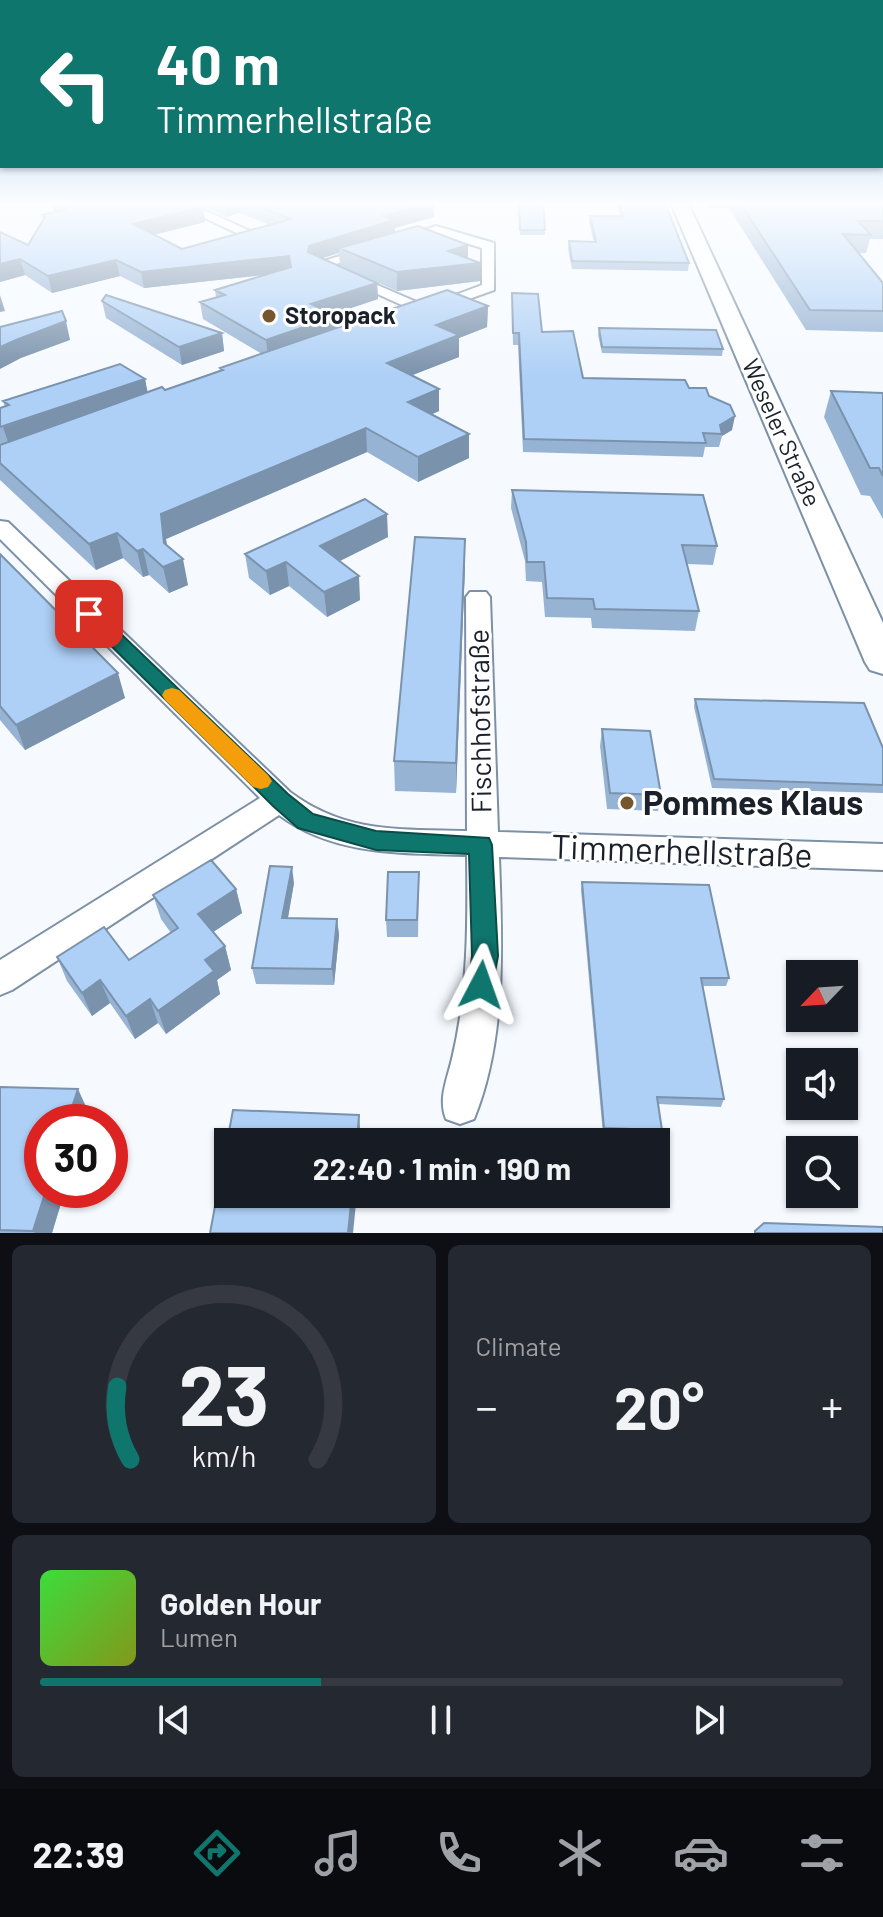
<!DOCTYPE html>
<meta charset="utf-8">
<style>
body{margin:0;font-family:Barlow,sans-serif;background:#242831;color:#f1f3f6;height:100vh;display:flex;flex-direction:column;font-size:30px;white-space:nowrap}
*{box-sizing:border-box;margin:0}
p{font-size:26px;color:#9ea1a6}
.icon{flex:none;width:44px;height:44px;fill:none;stroke:currentColor;stroke-width:2;stroke-linecap:round;stroke-linejoin:round}
.map{position:relative;height:1233px;overflow:hidden}
.sheet{display:flex;flex-direction:column;gap:12px;padding:12px;background:#0d0f14;flex:1}
.sheet>*{flex:none}
.banner{position:absolute;left:0px;top:0px;width:884px;height:168px;box-shadow:0 2px 6px #0004;background:#0f766e;color:#fff;overflow:hidden}
.needle{width:52px;rotate:245deg}
.fabs{position:absolute;left:786px;top:960px;display:grid;gap:16px}
.fabs a{display:grid;place-items:center;width:72px;height:72px;border-radius:0px;background:#171b24;box-shadow:0 2px 6px #0004;font-size:40px}
.speed{position:absolute;left:24px;top:1104px;display:flex;gap:16px;font-size:40px;font-weight:700;text-align:center}
.speed>*{display:grid;place-content:center;width:104px;height:104px;border-radius:50%;background:#171b24;box-shadow:0 2px 6px #0004;line-height:1}
.speed .limit{border:12px solid #d22;background:#fff;color:#111}
.pin{position:absolute;display:grid;place-items:center;width:68px;height:68px;color:#fff;margin:-34px;border-radius:16px;box-shadow:0 4px 12px #0006}
.me{position:absolute;width:88px;margin:-44px;rotate:4deg;stroke-linejoin:round;filter:drop-shadow(0 0 6px #0008)}
.turn{display:flex;align-items:center;gap:28px;height:168px;padding:0 24px;font-size:36px}
.turn .icon{width:104px;height:104px;stroke-width:2.5}
.turn b{display:block;font-size:56px;line-height:68px}
.big{font-size:60px;font-weight:700;line-height:1.1}
.sheet .tile{flex:1;display:flex;flex-direction:column;justify-content:center;gap:12px;min-width:0;padding:0 28px;border-radius:12px;background:#242831}
.sheet .dial{align-items:center;gap:0}
.dial svg{height:208px;overflow:visible;fill:none;stroke:#363941;stroke-width:7;stroke-linecap:round;text-anchor:middle}
.dial text{fill:#f1f3f6;stroke:none}
.song{display:flex;align-items:center;gap:24px}
.cover{width:96px;height:96px;border-radius:12px;background:linear-gradient(135deg,hsl(120 70% 55%),hsl(70 70% 35%))}
.played{height:8px;border-radius:4px;background:linear-gradient(90deg,#0f766e 35%,#363941 35%)}
.keys{display:flex;justify-content:space-around;direction:ltr}
.heat{display:flex;justify-content:space-between;align-items:center;font-size:44px;direction:ltr}
.sheet .tiles{flex:1;display:grid;gap:12px;grid-template-columns:1fr 1fr}
.tile:last-child{grid-column:span 2}
.trip{position:absolute;left:214px;top:1128px;width:456px;height:80px;border-radius:0px;background:#171b24;box-shadow:0 2px 6px #0004;font-weight:700;line-height:80px;text-align:center}
.tabs{display:flex;height:128px;justify-content:space-around;align-items:center;background:#090b0e;color:#9ea1a6}
.tabs .icon{width:56px;height:56px}
.tabs .active{color:#0f766e}
.tabs b{font-size:36px;color:#f1f3f6}
.map>svg:first-child{display:block}
.lines{fill:none;stroke-linecap:round;stroke-linejoin:round}
.minor-casing{stroke:#7d90a6;stroke-width:4}
.secondary-casing{stroke:#7d90a6;stroke-width:4}
.minor{fill:#fff;fill-rule:evenodd}
.secondary{fill:#fff;fill-rule:evenodd}
.wall{fill:#96b3d4}
.shaded-wall{fill:#7a92ac}
.building{fill:#aed0f6;stroke:#7a92ac;stroke-width:2}
.route{fill:#0f766e;stroke:#0a4d48;stroke-width:2}
.slow{fill:#f59e0b}
.poi-dot{fill:#76562c;stroke:#fff;stroke-width:3}
.labels{text-anchor:middle;stroke-width:6;stroke-linejoin:round;paint-order:stroke}
.far-poi-label{font-size:24px;font-weight:bold;fill:#1a212a;stroke:#fff;text-anchor:start}
.far-street-label{font-size:24px;fill:#1a212a;stroke:#fff}
.street-label{font-size:28px;fill:#1a212a;stroke:#fff}
.near-poi-label{font-size:34px;font-weight:bold;fill:#1a212a;stroke:#fff;text-anchor:start}
.near-street-label{font-size:34px;fill:#1a212a;stroke:#fff}
</style>
<div class="map">
<svg width="883" height="1233" viewBox="0 0 883 1233">
<rect width="100%" height="100%" fill="#f6faff"/>
<g class="lines">
<defs>
<path id="minor" d="M172,203H189L265,238L254,241Z
M436,226L494,243V290L424,315L342,278L354,275L426,306L482,285V248L436,234L323,268L311,265Z
M0,521L8,522L290,792C346,834 401,829 467,831L466,597L470,592H486L490,597L498,832L883,844V870L499,857C502,942 507,1038 474,1119L460,1124L446,1119C438,1099 447,1080 452,1059C468,992 468,924 467,855C402,853 334,856 279,815L12,990L0,995V960L260,798L0,539Z"/>
<path id="secondary" d="M671,203H688L883,623V674L870,670L865,662Z"/>
</defs>
<!-- minor casing -->
<use href="#minor" class="minor-casing"/>
<!-- secondary casing -->
<use href="#secondary" class="secondary-casing"/>
<!-- minor -->
<use href="#minor" class="minor"/>
<!-- secondary -->
<use href="#secondary" class="secondary"/>
</g>
<!-- wall -->
<path class="wall" d="M52,203H195L203,207L205,222L154,235L182,249L270,225L240,213L226,217L197,203H434V217L395,228V233L468,258L480,281L397,291L340,266L339,253L322,258L377,283L378,299L333,314L336,316L337,328L488,306L487,327L459,338V357L412,375L439,389V411L432,414L469,434V458L418,482L367,452L166,539L167,545L188,585L169,593L149,575L143,577L123,558L96,570L0,480V408L5,407L3,401L145,379L147,393L165,390L220,370V368L262,354L203,319L200,302L216,297L215,290L266,275L144,288L120,276L52,293L25,275L0,282L28,245L43,221L42,215L54,212Z
M518,203L545,230V235H520Z
M616,203H665L689,263L688,271L572,269L568,249L569,241L594,242L589,223L590,216H620Z
M707,203H883V239H870L866,253H858L883,283V332L806,330L729,208H709Z
M512,293L542,332L583,378L689,388L709,396L732,430L722,436L719,447H705L703,457L523,452L518,345H513Z
M102,301L222,333L224,351L182,365L106,318Z
M599,328L723,349L722,356L602,353L598,335Z
M831,391L883,393V519L870,496L861,495L824,417Z
M512,490L717,546L713,565L687,564L699,611L695,631L592,628L591,618L545,617L542,582L526,581L525,561L511,508Z
M388,537L339,561L360,600L327,617L289,586L270,595L249,578L245,554Z
M0,554L125,698L25,750L0,720Z
M465,566L456,793L395,791L394,761Z
M695,699L883,748V793L712,788L694,707Z
M602,729L661,795L658,811L607,809L600,746Z
M419,872L418,937H387L386,920Z
M582,882L729,978L726,986H703L724,1099L721,1107L658,1104L662,1130L660,1137L603,1135L581,890Z
M294,883L288,918L337,919L339,935L334,985L256,984L252,968Z
M236,889L242,913L213,932L225,946L231,970L217,980L220,994L166,1034L158,1023L135,1039L110,1003L92,1016L67,981L57,957L129,960L171,933L161,919L153,895Z
M0,1087L88,1111L85,1122H42V1190H65L52,1233H0Z"/>
<!-- shaded-wall -->
<path class="shaded-wall" d="M224,203H239L240,213L226,217Z
M430,203H434V217L395,228V235L339,248V253L310,262V268L309,246L384,216Z
M203,207L205,222L136,239L133,224Z
M468,245V262L480,263V281L397,291V272L448,251Z
M289,256L290,272L144,288L141,272Z
M20,259L25,275L0,282V264Z
M116,260L120,276L52,293L48,276Z
M377,283L378,299L312,321L311,304Z
M0,295L5,311L0,312Z
M488,306L487,327L459,338V357L387,385V363L436,325Z
M336,316L337,333L268,357L266,340Z
M66,321L70,340L21,358L0,369V347L16,340Z
M222,333L224,351L182,365L179,347Z
M145,379L149,399L10,448L3,427Z
M439,389V411L408,425V402Z
M735,416L732,430L722,436L720,425Z
M366,428L367,452L166,539L169,565L183,559L188,585L169,593L163,567L164,543L161,514Z
M469,434V458L418,482V457Z
M387,514L388,537L322,570L320,546Z
M117,533L123,558L96,570L89,544Z
M465,539V566L456,793V763Z
M143,549L149,575L143,577L137,551Z
M286,562L289,586L270,595L266,571Z
M359,576L360,600L327,617L324,592Z
M118,673L125,698L25,750L16,725Z
M292,867L294,883L285,934L282,918Z
M236,889L242,913L204,938L198,914Z
M337,919L339,935L334,985L332,969Z
M225,946L231,970L217,980L220,994L166,1034L158,1011L205,960Z
M100,980L110,1003L92,1016L82,993Z
M150,999L158,1023L135,1039L126,1016Z
M78,1089L88,1111L85,1122H67Z
M359,1115L361,1142H357Z
M46,1190H65L52,1233H35L33,1231Z
M352,1194H357L353,1233H348Z"/>
<!-- building -->
<path class="building" d="M57,203H195L203,207L133,224L182,249L291,219L251,203H430L384,216L394,220L309,246L308,252L377,283L311,304L336,316L266,340L200,302L225,295L215,290L291,267L289,256L141,272L116,260L48,276L20,259L0,264V232L28,245L45,217L42,215L67,209Z
M519,203H543L545,230H520Z
M619,203H665L689,263L572,261L569,241L596,242L590,216H623Z
M740,203H883V221H858L871,235L843,234L883,283V311L810,310Z
M418,226L468,245L448,251L480,263L397,272L339,248Z
M447,290L488,306L436,325L459,335L387,363L439,389L408,402L469,434L418,457L366,428L161,514L164,543L183,559L163,567L143,549L137,551L117,533L89,544L0,463V445L162,387L165,390L223,370L220,368Z
M512,293L538,294L542,332L573,331L583,378L685,380L689,388H706L709,396L730,405L735,416L720,425L722,434L703,433L706,443L524,439L519,333H513Z
M106,295L222,333L179,347L102,301Z
M62,311L66,321L16,340L0,347V327Z
M599,328L716,330L723,349L602,347Z
M120,364L145,379L0,427V408L9,405L3,401Z
M831,391L883,393V476L879,468H870Z
M512,490L703,495L717,546L682,545L699,611L595,609L593,599L547,598L544,562H527L526,542Z
M365,499L387,514L320,546L359,576L324,592L286,562L266,571L245,554Z
M415,537L465,539L456,763L394,761Z
M0,554L118,673L16,725L0,706Z
M695,699L864,703L883,748V785L714,779Z
M602,729L650,731L661,795L610,793Z
M211,860L236,889L198,914L225,946L205,960L214,971L158,1011L150,999L126,1016L100,980L82,993L57,957L104,927L129,960L178,928L153,895Z
M270,866L292,867L282,918L337,919L332,969L252,968Z
M388,872H419L417,920H386Z
M582,882L709,885L729,978H701L724,1099L657,1097L662,1130L604,1128Z
M0,1087L78,1089L67,1122H42V1190H46L33,1231L0,1230Z
M233,1110L359,1115L357,1142H228V1194H352L348,1233H210Z
M764,1223L883,1227V1233H755V1231Z"/>
<!-- sky -->
<linearGradient id="sky" x2="0" y2="1"><stop stop-color="#7daee0"/><stop offset="0.54" stop-color="#fbfdff"/><stop offset="1" stop-color="#fbfdff" stop-opacity="0"/></linearGradient>
<rect width="883" height="376" fill="url(#sky)"/>
<!-- route -->
<path class="route" d="M89,609L96,610L288,794L313,814L376,831L489,838L492,845L498,956L491,994L481,997L472,994L468,985L472,956L469,854L376,850L298,828L273,806L83,618L80,614L83,610Z"/>
<!-- slow -->
<path class="slow" d="M172,688L179,690L268,775L272,781L268,787L261,789L253,787L165,700L162,695L165,690Z"/>
<!-- markers -->
<g class="poi-dot">
<circle cx="269" cy="316" r="8"/>
<circle cx="627" cy="803" r="8"/>
</g>
<g class="labels">
<!-- far-poi labels -->
<g class="far-poi-label">
<text x="285" y="324">Storopack</text>
</g>
<!-- far-street labels -->
<g class="far-street-label">
<text transform="translate(781 433) rotate(66)" y="8">Weseler Straße</text>
</g>
<!-- street labels -->
<g class="street-label">
<text transform="translate(480 721) rotate(-91)" y="10">Fischhofstraße</text>
</g>
<!-- near-poi labels -->
<g class="near-poi-label">
<text x="643" y="815">Pommes Klaus</text>
</g>
<!-- near-street labels -->
<g class="near-street-label">
<text transform="translate(682 851) rotate(2)" y="12">Timmerhellstraße</text>
</g>
</g>
</svg>
<div class="fabs">
<a><svg class="needle" viewBox="-14 -14 28 28"><path d="M0-13l5 13h-10z" fill="#e53935"/><path d="M0 13l5-13h-10z" fill="#9ea1a6"/></svg></a>
<a><svg class="icon" aria-label="sound" viewBox="0 0 24 24"><path d="M4 9h4l5-4v14l-5-4H4zM17 9q2 3 0 6"/></svg></a>
<a><svg class="icon" aria-label="search" viewBox="0 0 24 24"><circle cx="10" cy="10" r="6"/><path d="M15 15l6 6"/></svg></a>
</div>
<div class="speed"><div class="limit">30</div></div>
<div class="pin" style="left:89px;top:614px;background:#d93025"><svg class="icon" aria-label="arrive" viewBox="0 0 24 24"><path d="M6 21V4h12l-3 4 3 4H6"/></svg></div>
<svg class="me" style="left:481px;top:985px" viewBox="-20 -20 40 40"><path d="M0-17L14 15 0 8-14 15z" fill="#0f766e" stroke="#fff" stroke-width="4"/></svg>
<div class="trip">22:40 · 1 min · 190 m</div>
<div class="banner">
<div class="turn"><svg class="icon" aria-label="left" viewBox="0 0 24 24"><path d="M17 20v-9H6M10 6l-5 5 5 5"/></svg><div><b>40 m</b>Timmerhellstraße</div></div>
</div>
</div>
<section class="sheet">
<div class="tiles">
<div class="tile dial"><svg viewBox="0 0 100 80">
<path d="M14 69A42 42 0 1 1 86 69"/>
<path d="M14 69A42 42 0 0 1 9 41" stroke="#0f766e"/>
<text x="50" y="56" font-size="32" font-weight="700">23</text>
<text x="50" y="72" font-size="11">km/h</text>
</svg></div>
<div class="tile"><p>Climate</p>
<div class="heat"><a>−</a><b class="big">20°</b><a>+</a></div>
</div>
<div class="tile">
<div class="song"><i class="cover"></i><div><b>Golden Hour</b><p>Lumen</p></div></div>
<div class="played"></div>
<div class="keys"><svg class="icon" aria-label="previous" viewBox="0 0 24 24"><path d="M18 5L8 12l10 7zM5 5v14"/></svg><svg class="icon" aria-label="pause" viewBox="0 0 24 24"><path d="M8 5v14M16 5v14"/></svg><svg class="icon" aria-label="next" viewBox="0 0 24 24"><path d="M6 5l10 7-10 7zM19 5v14"/></svg></div>
</div>
</div>
</section>
<nav class="tabs">
<b>22:39</b>
<svg class="icon active" aria-label="directions" viewBox="0 0 24 24"><path d="M12 3l9 9-9 9-9-9zM9 14v-3h6M13 9l2 2-2 2"/></svg>
<svg class="icon" aria-label="music" viewBox="0 0 24 24"><path d="M9 18V5l10-2v13"/><circle cx="6" cy="18" r="3"/><circle cx="16" cy="16" r="3"/></svg>
<svg class="icon" aria-label="phone" viewBox="0 0 24 24"><path d="M5 4h4l2 5-3 2q2 4 5 5l2-3 5 2v4C11 20 4 13 5 4z"/></svg>
<svg class="icon" aria-label="climate" viewBox="0 0 24 24"><path d="M12 3v18M4 7l16 10M4 17L20 7"/></svg>
<svg class="icon" aria-label="car" viewBox="0 0 24 24"><path d="M5 17H2v-5l4-1 3-4h7l3 4 3 1v5h-3M9 17h6M6 11h13"/><circle cx="7" cy="17" r="2"/><circle cx="17" cy="17" r="2"/></svg>
<svg class="icon" aria-label="filters" viewBox="0 0 24 24"><path d="M4 7h16M4 17h16"/><circle cx="9" cy="7" r="2"/><circle cx="15" cy="17" r="2"/></svg>
</nav>
